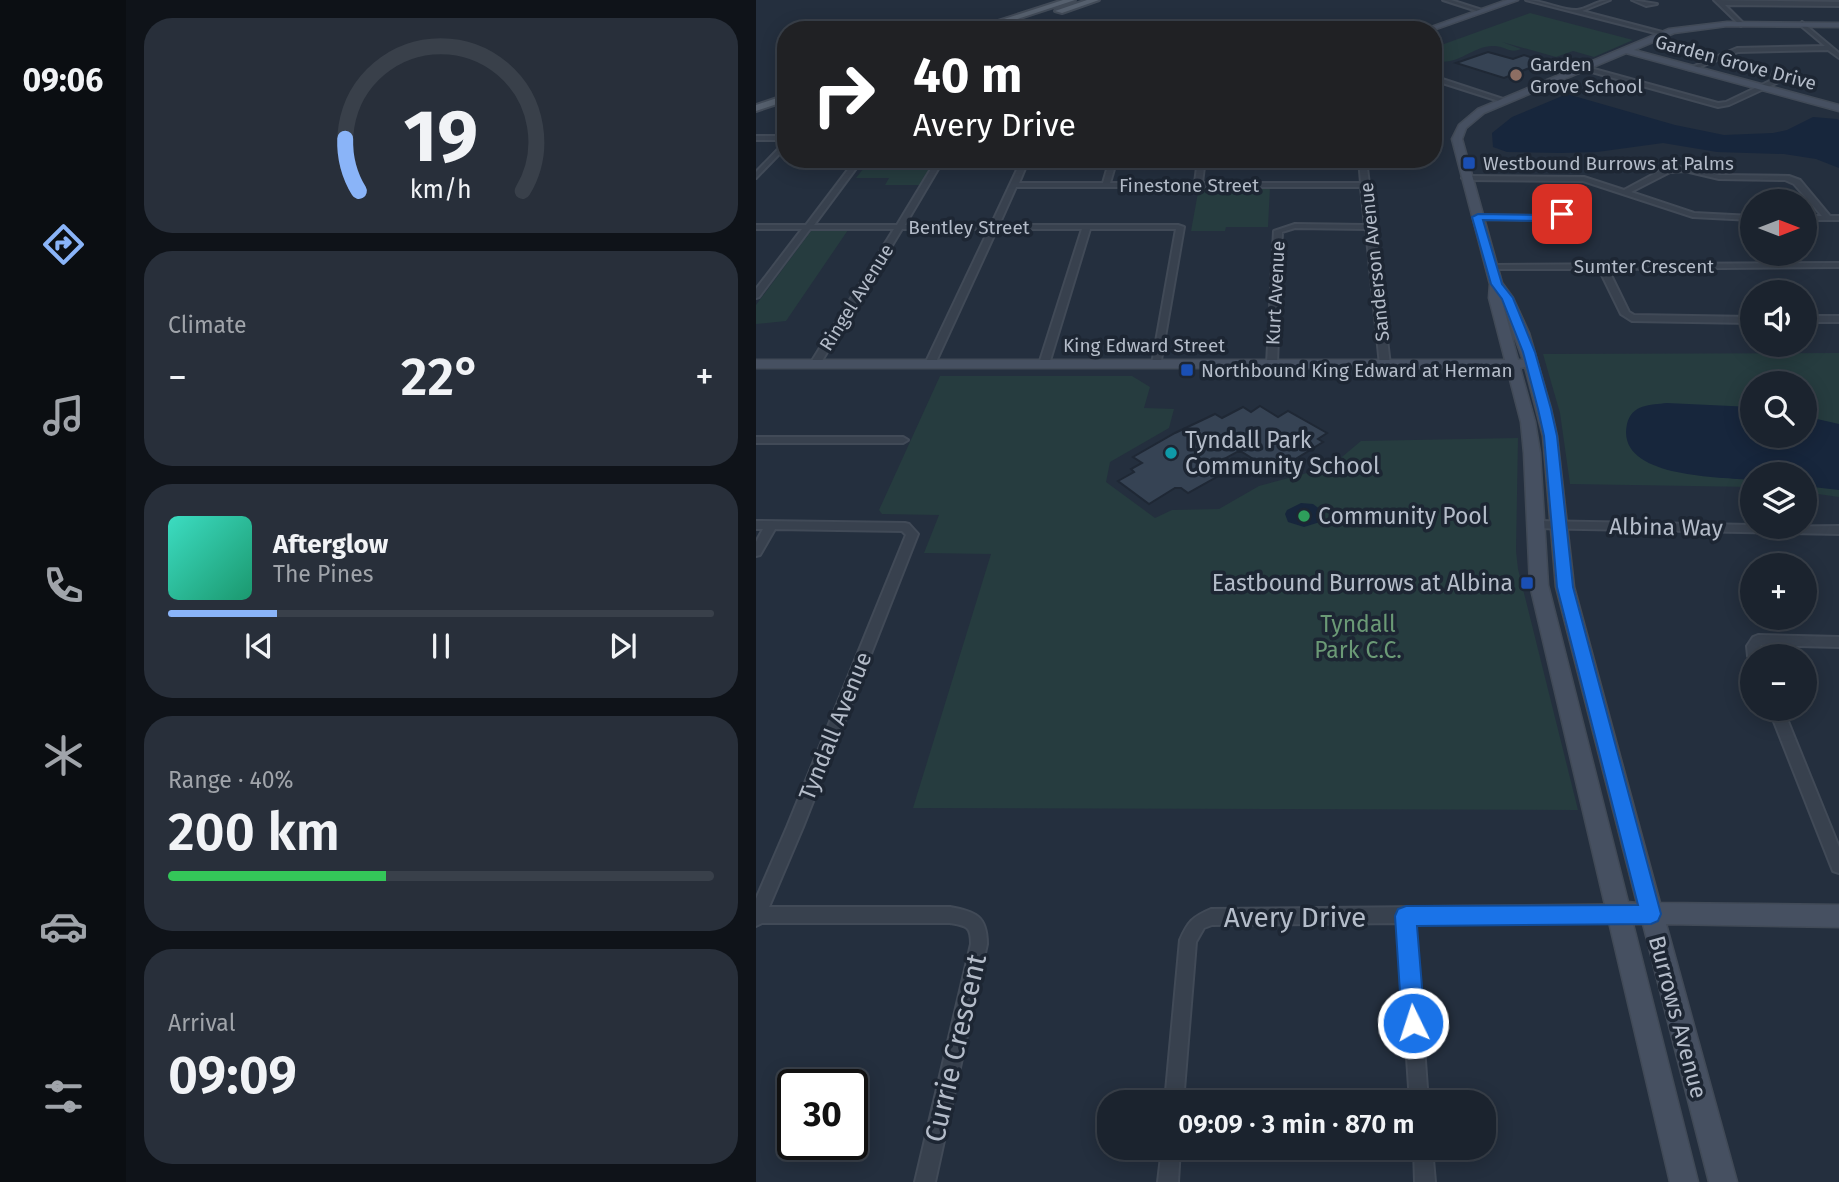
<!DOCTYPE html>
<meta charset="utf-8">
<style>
body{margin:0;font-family:"Fira Sans",sans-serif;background:#282f3a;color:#f1f3f6;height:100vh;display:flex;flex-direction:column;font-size:26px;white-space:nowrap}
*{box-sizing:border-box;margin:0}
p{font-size:23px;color:#a0a4aa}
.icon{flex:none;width:38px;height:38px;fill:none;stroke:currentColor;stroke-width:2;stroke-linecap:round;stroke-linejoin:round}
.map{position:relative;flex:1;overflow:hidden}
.details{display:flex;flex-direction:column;gap:18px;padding:18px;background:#0f1319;width:630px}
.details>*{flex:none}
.banner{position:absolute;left:21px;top:21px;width:665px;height:147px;border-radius:28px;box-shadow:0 4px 18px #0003,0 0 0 2px #39404a;background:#202124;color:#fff;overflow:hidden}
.needle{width:46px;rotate:90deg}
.fabs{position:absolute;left:984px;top:189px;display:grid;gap:14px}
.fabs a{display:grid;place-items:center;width:77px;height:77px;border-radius:50%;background:#1b232e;box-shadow:0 4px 18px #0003,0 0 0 2px #39404a;font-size:35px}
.speed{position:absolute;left:21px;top:1069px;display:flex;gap:14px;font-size:35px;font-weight:700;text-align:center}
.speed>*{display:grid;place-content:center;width:91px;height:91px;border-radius:50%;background:#1b232e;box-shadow:0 4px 18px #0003,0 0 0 2px #39404a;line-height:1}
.speed .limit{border:4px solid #111;border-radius:10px;background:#fff;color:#111}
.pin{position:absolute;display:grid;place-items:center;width:60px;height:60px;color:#fff;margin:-30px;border-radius:14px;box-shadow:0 4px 10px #0006}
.me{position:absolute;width:77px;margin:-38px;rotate:356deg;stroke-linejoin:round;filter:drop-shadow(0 0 5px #0008)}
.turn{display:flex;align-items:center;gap:24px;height:147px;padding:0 21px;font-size:32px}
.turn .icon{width:91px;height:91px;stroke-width:2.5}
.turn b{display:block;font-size:49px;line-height:60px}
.big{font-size:52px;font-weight:600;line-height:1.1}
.details .tile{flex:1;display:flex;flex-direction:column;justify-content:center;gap:10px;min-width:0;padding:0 24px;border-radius:28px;background:#282f3a}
.details .dial{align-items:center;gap:0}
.dial svg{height:182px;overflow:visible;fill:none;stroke:#39404a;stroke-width:7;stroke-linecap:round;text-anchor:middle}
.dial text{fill:#f1f3f6;stroke:none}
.song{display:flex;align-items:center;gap:21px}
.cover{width:84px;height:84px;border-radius:10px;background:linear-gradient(135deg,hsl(170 70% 55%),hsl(160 70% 35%))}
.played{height:7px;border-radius:4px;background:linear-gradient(90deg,#8ab4f8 20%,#39404a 20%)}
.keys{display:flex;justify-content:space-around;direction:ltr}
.heat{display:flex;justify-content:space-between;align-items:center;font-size:38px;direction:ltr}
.charge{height:10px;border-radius:5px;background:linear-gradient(90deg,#34c759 40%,#39404a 0)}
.trip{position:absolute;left:341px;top:1090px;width:399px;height:70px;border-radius:28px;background:#1b232e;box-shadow:0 4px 18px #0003,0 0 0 2px #39404a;font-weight:600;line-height:70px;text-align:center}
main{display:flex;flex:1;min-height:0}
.tabs{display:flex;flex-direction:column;width:126px;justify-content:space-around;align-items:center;background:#0b0e12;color:#a0a4aa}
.tabs .icon{width:49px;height:49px}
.tabs .on{color:#8ab4f8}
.tabs b{font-size:32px;color:#f1f3f6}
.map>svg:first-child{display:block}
.green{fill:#263c3f;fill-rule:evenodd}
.water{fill:#17263c}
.building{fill:#364354;stroke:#1f2835;stroke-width:2}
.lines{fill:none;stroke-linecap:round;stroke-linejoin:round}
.street-casing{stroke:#414a57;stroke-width:4}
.secondary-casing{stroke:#414a57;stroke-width:3}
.primary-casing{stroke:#414a57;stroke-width:4}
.street{fill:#38414e;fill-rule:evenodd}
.secondary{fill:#465061;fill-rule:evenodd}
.primary{fill:#56606e;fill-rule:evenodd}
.route{fill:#1a73e8;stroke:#114b97;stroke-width:2}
.education-dot{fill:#8d6e63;stroke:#1d2633;stroke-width:2.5}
.transit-dot{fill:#1a4fb4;stroke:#1d2633;stroke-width:2.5}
.culture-dot{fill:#0f9aa8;stroke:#1d2633;stroke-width:2.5}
.leisure-dot{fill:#2e9e5b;stroke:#1d2633;stroke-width:2.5}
.labels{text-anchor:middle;stroke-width:7;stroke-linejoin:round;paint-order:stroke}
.far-street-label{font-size:19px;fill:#b4bcc9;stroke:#1d2633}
.far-poi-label{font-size:19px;fill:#b4bcc9;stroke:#1d2633;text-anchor:start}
.poi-label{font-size:23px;fill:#b4bcc9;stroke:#1d2633;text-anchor:start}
.street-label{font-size:23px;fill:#b4bcc9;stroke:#1d2633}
.park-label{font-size:23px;fill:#6b9a76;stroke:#1d2633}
.near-street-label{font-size:28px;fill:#b4bcc9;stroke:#1d2633}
</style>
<main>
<nav class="tabs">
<b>09:06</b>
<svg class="icon on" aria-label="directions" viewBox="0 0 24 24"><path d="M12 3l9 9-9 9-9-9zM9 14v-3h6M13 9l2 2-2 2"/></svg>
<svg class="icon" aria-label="music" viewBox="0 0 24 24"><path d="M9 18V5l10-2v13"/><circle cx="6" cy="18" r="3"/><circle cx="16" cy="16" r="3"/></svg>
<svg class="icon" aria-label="phone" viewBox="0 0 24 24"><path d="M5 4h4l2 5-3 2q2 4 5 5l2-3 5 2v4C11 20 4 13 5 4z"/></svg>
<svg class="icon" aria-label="climate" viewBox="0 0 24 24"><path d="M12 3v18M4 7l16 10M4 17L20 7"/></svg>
<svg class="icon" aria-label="car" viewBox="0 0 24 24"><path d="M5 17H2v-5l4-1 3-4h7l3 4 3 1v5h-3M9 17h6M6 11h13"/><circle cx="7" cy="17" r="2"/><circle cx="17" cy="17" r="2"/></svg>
<svg class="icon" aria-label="filters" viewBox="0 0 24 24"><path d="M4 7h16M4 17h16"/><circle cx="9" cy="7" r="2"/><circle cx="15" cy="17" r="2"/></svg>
</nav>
<section class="details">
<div class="tile dial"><svg viewBox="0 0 100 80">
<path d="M14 69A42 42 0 1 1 86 69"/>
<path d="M14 69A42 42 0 0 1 8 46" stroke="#8ab4f8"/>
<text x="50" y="56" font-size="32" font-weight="700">19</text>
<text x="50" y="72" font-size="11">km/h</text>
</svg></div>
<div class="tile"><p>Climate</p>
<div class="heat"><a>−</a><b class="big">22°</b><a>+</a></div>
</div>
<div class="tile">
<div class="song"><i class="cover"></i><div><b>Afterglow</b><p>The Pines</p></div></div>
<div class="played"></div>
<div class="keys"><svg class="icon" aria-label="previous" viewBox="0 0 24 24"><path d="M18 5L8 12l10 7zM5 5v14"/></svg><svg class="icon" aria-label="pause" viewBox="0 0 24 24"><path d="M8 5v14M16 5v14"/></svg><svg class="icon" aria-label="next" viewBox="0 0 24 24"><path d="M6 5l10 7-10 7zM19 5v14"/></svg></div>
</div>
<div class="tile"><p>Range · 40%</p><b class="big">200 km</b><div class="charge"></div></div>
<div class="tile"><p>Arrival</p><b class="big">09:09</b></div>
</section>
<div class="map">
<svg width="1083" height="1182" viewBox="0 0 1083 1182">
<rect width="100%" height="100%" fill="#242f3e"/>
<!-- green -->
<path class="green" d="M774,13L877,40L838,57L817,51L800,57L746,42L765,49C754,54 749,46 738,46C716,45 702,68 677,60V48Z
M115,159H182L165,185H129L133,178H100Z
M443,187H514L512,227H470L469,231H435Z
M65,229L92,230L30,321L0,324V305L55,231Z
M1083,353V497L1048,492V474H996V487L814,484L804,413L787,354ZM996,383H1048V436H996Z
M184,376H376L394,387L388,408L418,409L413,428L354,462L350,482L399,518L416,510L463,509L503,486L562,470L580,462L605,441L762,438L760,551L762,569L822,810L157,808L235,554L168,553L183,515L126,514L123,510Z"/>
<!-- water -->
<path class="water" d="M811,94L919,125L968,135L1017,133L1031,130L1057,117L1081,119L1083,120V168L1060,159L1028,154L961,152L907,143L841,152L804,153L751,152L737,147L736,133L756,117Z
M911,403L996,407V436H1048V416L1083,424V490L1048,486V474H996V480C962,477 859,478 871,424C876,404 894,405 911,403Z
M545,503L557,504L565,510L564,522L548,527L532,522L529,514L531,510Z"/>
<!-- building -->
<path class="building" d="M732,52L757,59L768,55L789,62L748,78L700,63Z
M504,406L522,417L532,411L571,433L562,439L567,442L533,463L527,460L513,469L486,452H481L463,462L473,470L432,493L425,488H419L393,504L362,481L378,472L375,469L386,463L377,457L419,433L459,414L466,418L487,407L495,412Z"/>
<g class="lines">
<defs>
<path id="street" d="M687,0H695L729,11L724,12Z
M770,0C786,0 808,11 821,10C832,9 841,0 854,0L826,11L910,33L907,35Z
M876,0L901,4L890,6Z
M958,0L1083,2V6L969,5L987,23L985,26Z
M1046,22L1083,53V58L1072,50L982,52L936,70L931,69L981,48L1069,46L1044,25Z
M448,23H614L658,30L614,27H449L443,30H435Z
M827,66L962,103L970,102L1020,78L1016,76L1017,72L1032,71L1041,76L1027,80L973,105L962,107L825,69Z
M677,76L750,100L751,101L746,102L677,80Z
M0,136H30V140H0Z
M30,141V147L0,178V172Z
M100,159H107L58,225H141L181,159H188L149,225H235L266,159H273L263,183H347L354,159H361L354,183H439L442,159H449L446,183H605L603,159H610L634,365L629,368L624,365L610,229L539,228L526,232L521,364L516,367L511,364L518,231L539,224L609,225L605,187H260L243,225H422L428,227L404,366L401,367L396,364L420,229H334L293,364L288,367L283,364L326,229H241L179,364L174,367L169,364L233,229H146L64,364L59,367L56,366L54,364L138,229H54L3,297L0,298V289L46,229H0V225H50Z
M929,167L963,175L1033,176L1044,180L1074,216H1083V220H1048V216H1066L1038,184L1029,180L963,179L929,171L914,172L875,192L938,213L996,216V220L937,217L827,181L710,180L706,178L710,176L828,177L868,190L909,168Z
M792,212H811L819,219L807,225L791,220L721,219L717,217L721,215L790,216ZM806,216L810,219L806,220L797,217Z
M1083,263V267L852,269L873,312L878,315L996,317V323L876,321L865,314L843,269H736L732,267L736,265Z
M1048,316H1083V322H1048Z
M0,437H147L152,440L147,443H0Z
M0,521L149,523L153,524L162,534L47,827L13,907H194C219,912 231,915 231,944L179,1182H159L215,944C215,926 211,926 194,923H6L0,926V899L31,827L150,535L146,531L19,529L4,555L0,556V542L7,529H0Z
M780,521L996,525V527L1083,526V534L776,528L774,525Z
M1002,635L1083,637V647L1005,645L1004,647L1005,656H996V660L992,656L991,646L997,637Z
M1013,709H1027L1083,847V873L1077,871L1075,866Z
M862,905L868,908L870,913L868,918L862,921L659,923L672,1102H654L642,923L456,925L448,928L440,942L427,1102H409L424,940C432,922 436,917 455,909Z
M406,1148H424L422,1182H402Z
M658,1148H676L679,1182H659Z"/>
<path id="secondary" d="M751,0H762L677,30H667Z
M971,22L1083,23V27L971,26L918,33L878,50L1083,105V111L870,53L728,113L710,128L706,139L746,283L757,298L773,333L795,409L801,436L818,587L904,903L1083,905V927L910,924L981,1182H953L887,924H877L942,1182H914L774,585L768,453L765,422L751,368H0V360H749L733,298L734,284L696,139L703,125L722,109L913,29ZM746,301L767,360H762ZM769,367L787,436L800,587L881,903L872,902L792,585L784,453L779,422L764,368Z"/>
<path id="primary" d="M307,0H319L228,30H214Z
M331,0H343L306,13L299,11Z
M30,95V101L0,111V105Z"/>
</defs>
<!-- street casing -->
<use href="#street" class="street-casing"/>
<!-- secondary casing -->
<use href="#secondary" class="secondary-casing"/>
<!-- primary casing -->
<use href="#primary" class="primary-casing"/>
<!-- street -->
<use href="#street" class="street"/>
<!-- secondary -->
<use href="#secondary" class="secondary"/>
<!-- primary -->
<use href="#primary" class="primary"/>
</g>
<!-- route -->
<path class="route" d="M795,211H806L811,214L792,221L727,220L746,284L757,298L779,352L795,409L801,436L817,587L905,914L902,921L895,924L661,926L669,1023L665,1031L657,1034L649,1031L646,1023L639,916L642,909L650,906L882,905L801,587L788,436L782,409L767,352L746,299L735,284L716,217L722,214L789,215Z"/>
<!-- markers -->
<circle class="education-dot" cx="760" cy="75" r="7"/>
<g class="transit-dot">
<rect x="706" y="156" width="14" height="14" rx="3.5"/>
<rect x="424" y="363" width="14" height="14" rx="3.5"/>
<rect x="764" y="576" width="14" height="14" rx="3.5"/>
</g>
<circle class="culture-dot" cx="415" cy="453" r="7"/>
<circle class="leisure-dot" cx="548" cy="516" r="7"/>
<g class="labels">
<!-- far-street labels -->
<g class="far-street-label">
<text transform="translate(980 62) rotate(15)" y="7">Garden Grove Drive</text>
<text x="433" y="192">Finestone Street</text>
<text x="213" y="234">Bentley Street</text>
<text transform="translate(618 262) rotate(-96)" y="7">Sanderson Avenue</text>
<text x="888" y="273">Sumter Crescent</text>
<text transform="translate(519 293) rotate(-87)" y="7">Kurt Avenue</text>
<text transform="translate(100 297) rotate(-58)" y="7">Ringel Avenue</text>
<text x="388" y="352">King Edward Street</text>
</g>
<!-- far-poi labels -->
<g class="far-poi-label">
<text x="774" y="71">Garden<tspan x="774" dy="22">Grove School</tspan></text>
<text x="727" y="170">Westbound Burrows at Palms</text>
<text x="445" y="377">Northbound King Edward at Herman</text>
</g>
<!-- poi labels -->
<g class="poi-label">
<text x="429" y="448">Tyndall Park<tspan x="429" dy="26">Community School</tspan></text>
<text x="562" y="524">Community Pool</text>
<text x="757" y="591" text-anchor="end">Eastbound Burrows at Albina</text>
</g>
<!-- street labels -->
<g class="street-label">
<text transform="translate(910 527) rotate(1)" y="8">Albina Way</text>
<text transform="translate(79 726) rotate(-68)" y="8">Tyndall Avenue</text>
<text transform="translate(922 1017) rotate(75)" y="8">Burrows Avenue</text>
</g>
<!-- park labels -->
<g class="park-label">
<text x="602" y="632">Tyndall<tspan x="602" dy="26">Park C.C.</tspan></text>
</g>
<!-- near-street labels -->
<g class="near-street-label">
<text x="539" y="927">Avery Drive</text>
<text transform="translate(199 1048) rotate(-77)" y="10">Currie Crescent</text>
</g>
</g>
</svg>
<div class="fabs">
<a><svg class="needle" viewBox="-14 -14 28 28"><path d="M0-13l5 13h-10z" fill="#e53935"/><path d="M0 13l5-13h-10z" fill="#a0a4aa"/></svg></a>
<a><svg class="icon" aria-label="sound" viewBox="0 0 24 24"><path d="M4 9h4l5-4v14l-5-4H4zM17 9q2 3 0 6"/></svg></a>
<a><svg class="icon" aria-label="search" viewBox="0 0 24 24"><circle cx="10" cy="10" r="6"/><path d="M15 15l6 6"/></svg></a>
<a><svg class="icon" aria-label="layers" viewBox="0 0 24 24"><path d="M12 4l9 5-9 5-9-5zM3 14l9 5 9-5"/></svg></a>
<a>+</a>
<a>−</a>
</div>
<div class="speed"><div class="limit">30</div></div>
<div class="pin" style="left:806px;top:214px;background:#d93025"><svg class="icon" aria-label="arrive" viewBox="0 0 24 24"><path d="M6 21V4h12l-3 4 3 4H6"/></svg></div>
<svg class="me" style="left:657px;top:1023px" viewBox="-20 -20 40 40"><circle r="17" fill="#1a73e8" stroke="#fff" stroke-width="3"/><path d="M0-11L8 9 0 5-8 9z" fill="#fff"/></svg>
<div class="trip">09:09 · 3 min · 870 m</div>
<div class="banner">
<div class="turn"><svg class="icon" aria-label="right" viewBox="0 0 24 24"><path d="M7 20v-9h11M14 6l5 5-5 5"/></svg><div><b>40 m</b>Avery Drive</div></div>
</div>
</div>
</main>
